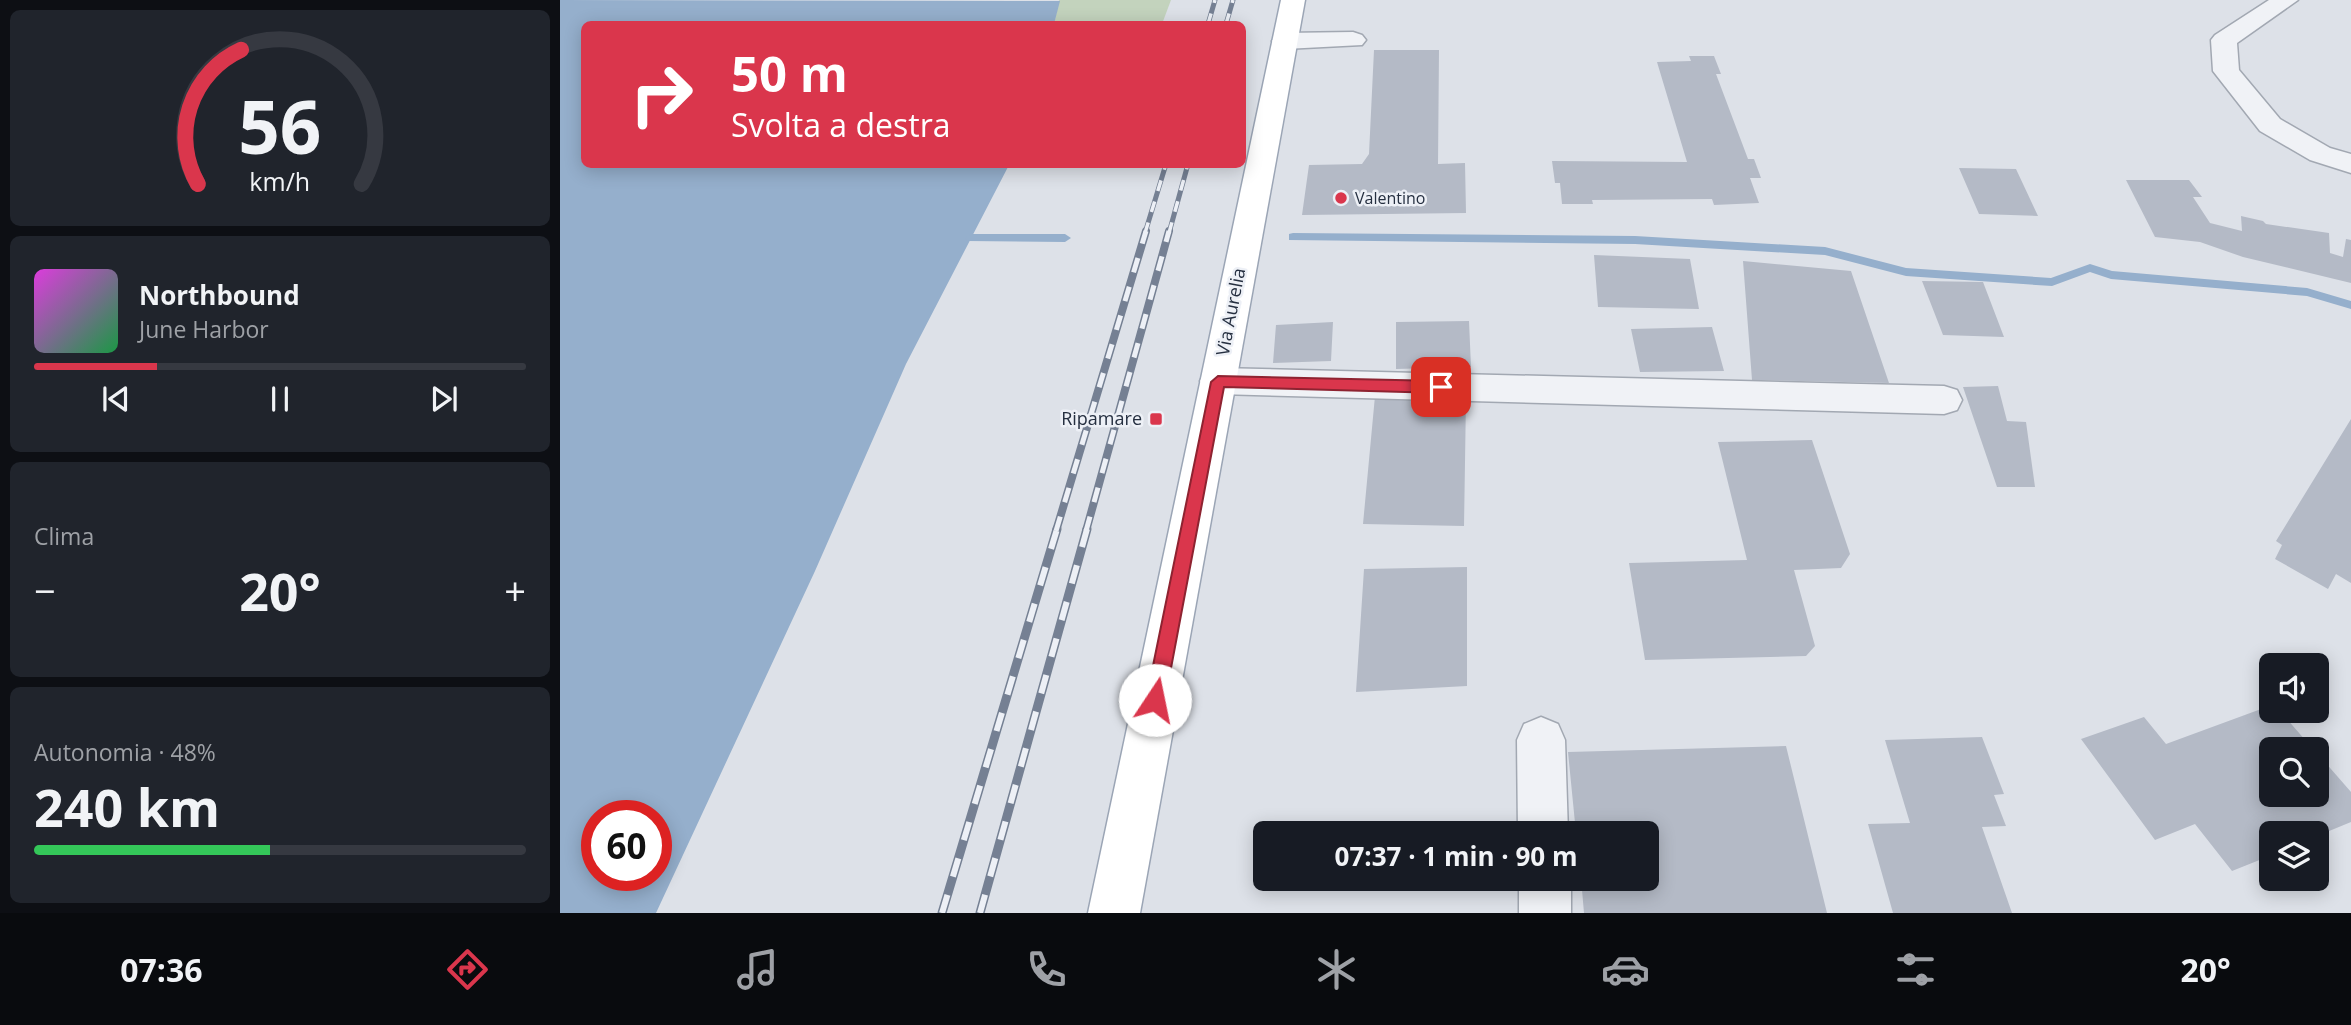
<!DOCTYPE html>
<html lang="it">
<meta charset="utf-8">
<style>
body{margin:0;font-family:"Open Sans",sans-serif;background:#20242c;color:#f1f3f6;height:100vh;display:flex;flex-direction:column;font-size:26px;white-space:nowrap}
*{box-sizing:border-box;margin:0}
p{font-size:23px;color:#9ea1a6}
.icon{flex:none;width:38px;height:38px;fill:none;stroke:currentColor;stroke-width:2;stroke-linecap:round;stroke-linejoin:round}
.map{position:relative;flex:1;overflow:hidden}
.details{display:flex;flex-direction:column;gap:10px;padding:10px;background:#0d0f14;width:560px}
.details>*{flex:none}
.banner{position:absolute;left:21px;top:21px;width:665px;height:147px;border-radius:10px;box-shadow:0 4px 18px #0003;background:#da364c;color:#fff;overflow:hidden}
.fabs{position:absolute;left:1699px;top:653px;display:grid;gap:14px}
.fabs a{display:grid;place-items:center;width:70px;height:70px;border-radius:10px;background:#171b24;box-shadow:0 4px 18px #0003;font-size:35px}
.speed{position:absolute;left:21px;top:800px;display:flex;gap:14px;font-size:35px;font-weight:700;text-align:center}
.speed>*{display:grid;place-content:center;width:91px;height:91px;border-radius:50%;background:#171b24;box-shadow:0 4px 18px #0003;line-height:1}
.speed .limit{border:10px solid #d22;background:#fff;color:#111}
.pin{position:absolute;display:grid;place-items:center;width:60px;height:60px;color:#fff;margin:-30px;border-radius:14px;box-shadow:0 4px 10px #0006}
.me{position:absolute;width:77px;margin:-38px;rotate:11deg;stroke-linejoin:round;filter:drop-shadow(0 0 5px #0008)}
.turn{display:flex;align-items:center;gap:24px;height:147px;padding:0 35px;font-size:32px}
.turn .icon{width:91px;height:91px;stroke-width:2.5}
.turn b{display:block;font-size:49px;line-height:60px}
.big{font-size:52px;font-weight:700;line-height:1.1}
.details .widget{flex:1;display:flex;flex-direction:column;justify-content:center;gap:10px;min-width:0;padding:0 24px;border-radius:10px;background:#20242c}
.details .dial{align-items:center;gap:0}
.dial svg{height:182px;overflow:visible;fill:none;stroke:#363941;stroke-width:7;stroke-linecap:round;text-anchor:middle}
.dial text{fill:#f1f3f6;stroke:none}
.song{display:flex;align-items:center;gap:21px}
.cover{width:84px;height:84px;border-radius:10px;background:linear-gradient(135deg,hsl(300 70% 55%),hsl(140 70% 35%))}
.played{height:7px;border-radius:4px;background:linear-gradient(90deg,#da364c 25%,#363941 25%)}
.keys{display:flex;justify-content:space-around;direction:ltr}
.heat{display:flex;justify-content:space-between;align-items:center;font-size:38px;direction:ltr}
.charge{height:10px;border-radius:5px;background:linear-gradient(90deg,#34c759 48%,#363941 0)}
.trip{position:absolute;left:693px;top:821px;width:406px;height:70px;border-radius:10px;background:#171b24;box-shadow:0 4px 18px #0003;font-weight:700;line-height:70px;text-align:center}
.menu{display:flex;height:112px;justify-content:space-around;align-items:center;background:#090b0e;color:#9ea1a6}
.menu .icon{width:49px;height:49px}
.menu .on{color:#da364c}
.menu b{font-size:32px;color:#f1f3f6}
main{display:flex;flex:1;min-height:0}
.map>svg:first-child{display:block}
.green{fill:#c3d3bd}
.water{fill:#95afcc;fill-rule:evenodd}
.lines{fill:none;stroke-linecap:round;stroke-linejoin:round}
.stream{fill:#95afcc;fill-rule:evenodd}
.building{fill:#b4bac6}
.minor-casing{stroke:#a2a8b2;stroke-width:3}
.major-casing{stroke:#9ba5b5;stroke-width:3}
.minor{fill:#f0f2f6;fill-rule:evenodd}
.major{fill:#fff;fill-rule:evenodd}
.rail-far2-casing{stroke:#758093;stroke-width:5}
.rail-far1-casing{stroke:#758093;stroke-width:8}
.rail-casing{stroke:#758093;stroke-width:9}
.rail-far2{stroke:#edf0f6;stroke-width:3.5;stroke-dasharray:11;stroke-linecap:butt}
.rail-far1{stroke:#edf0f6;stroke-width:5;stroke-dasharray:15;stroke-linecap:butt}
.rail{stroke:#edf0f6;stroke-width:6;stroke-dasharray:19;stroke-linecap:butt}
.route{fill:#da364c;stroke:#8e2331;stroke-width:2}
.poi-dot{fill:#da364c;stroke:#edf0f6;stroke-width:2.5}
.labels{text-anchor:middle;stroke-width:5;stroke-linejoin:round;paint-order:stroke}
.far-poi-label{font-size:16px;fill:#252f40;stroke:#edf0f6;text-anchor:start}
.street-label{font-size:18px;fill:#252f40;stroke:#edf0f6}
.poi-label{font-size:18px;fill:#252f40;stroke:#edf0f6;text-anchor:end}
</style>
<main>
<section class="details">
<div class="widget dial"><svg viewBox="0 0 100 80">
<path d="M14 69A42 42 0 1 1 86 69"/>
<path d="M14 69A42 42 0 0 1 33 10" stroke="#da364c"/>
<text x="50" y="56" font-size="32" font-weight="700">56</text>
<text x="50" y="72" font-size="11">km/h</text>
</svg></div>
<div class="widget">
<div class="song"><i class="cover"></i><div><b>Northbound</b><p>June Harbor</p></div></div>
<div class="played"></div>
<div class="keys"><svg class="icon" aria-label="previous" viewBox="0 0 24 24"><path d="M18 5L8 12l10 7zM5 5v14"/></svg><svg class="icon" aria-label="pause" viewBox="0 0 24 24"><path d="M8 5v14M16 5v14"/></svg><svg class="icon" aria-label="next" viewBox="0 0 24 24"><path d="M6 5l10 7-10 7zM19 5v14"/></svg></div>
</div>
<div class="widget"><p>Clima</p>
<div class="heat"><a>−</a><b class="big">20°</b><a>+</a></div>
</div>
<div class="widget"><p>Autonomia · 48%</p><b class="big">240 km</b><div class="charge"></div></div>
</section>
<div class="map">
<svg width="1791" height="913" viewBox="0 0 1791 913">
<rect width="100%" height="100%" fill="#dde1e8"/>
<!-- green -->
<path class="green" d="M499,0H611L602,24H494Z"/>
<!-- water -->
<path class="water" d="M0,0L500,1L494,24H24V164L449,165L346,364L255,571L96,913H0ZM37,816H96V875H37Z"/>
<g class="lines">
<!-- stream -->
<path class="stream" d="M733,233L1075,236L1265,247L1346,268L1491,278L1530,264L1552,271L1747,288L1791,301V309L1747,296L1551,279L1530,272L1492,286L1346,276L1265,255L1075,244L729,240V234Z
M411,234H505L511,238L505,242L407,241L405,238Z"/>
</g>
<!-- building -->
<path class="building" d="M814,50H879L878,164L905,163L906,213L742,215L749,165L802,164L809,154Z
M1129,56H1154L1161,74H1156L1188,159H1194L1201,178H1190L1199,203L1154,205L1152,199L1032,200L1033,204H1002L1000,183H995L992,161L1127,162L1097,62L1131,61Z
M1399,168L1456,169L1478,216L1419,214Z
M1566,180H1629L1642,197H1633L1650,223L1682,231L1681,216L1703,221L1706,224L1769,233L1770,253L1783,257L1786,239L1791,240V283L1683,257L1640,242L1595,237Z
M1034,255L1130,259L1139,309L1038,307Z
M1183,261L1291,271L1329,383L1192,380Z
M1362,281L1423,282L1444,337L1383,335Z
M909,321L911,367L836,369V322Z
M773,322L771,361L713,363L716,325Z
M1152,327L1164,371L1080,372L1071,329Z
M1438,386L1447,421L1466,422L1475,487H1437L1403,387Z
M815,396L906,398L904,526L803,524Z
M1791,419V583L1776,574L1768,589L1715,559L1722,545L1716,541Z
M1252,440L1290,554L1281,568L1234,570L1255,646L1246,656L1085,660L1069,563L1187,560L1158,442Z
M907,567V686L796,692L804,569Z
M1712,705V710H1719L1753,749H1712V794H1757V753L1791,792V822L1757,836V833H1712V855L1672,871L1635,824L1595,840L1521,739L1584,717L1606,744Z
M1422,737L1444,794L1434,795L1446,826L1422,827L1452,913H1333L1308,824L1350,823L1325,740Z
M1226,746L1267,913H1024L1021,878H1087V833H1016L1008,752Z"/>
<g class="lines">
<defs>
<path id="minor" d="M1709,0H1738L1677,43L1679,70L1720,119L1770,148L1791,154V173L1750,160L1700,131L1653,71L1651,40L1655,35Z
M793,32L802,35L806,40L802,45L725,49L716,46L712,41L716,36L725,33Z
M658,368L1384,386L1397,390L1402,400L1397,410L1384,414L658,394L645,390L640,381L645,372Z
M981,717L998,724L1005,740L1008,833H958L957,740L964,724Z
M959,878H1011V913H959Z"/>
<path id="major" d="M721,0H745L580,913H528Z"/>
</defs>
<!-- minor casing -->
<use href="#minor" class="minor-casing"/>
<!-- major casing -->
<use href="#major" class="major-casing"/>
<!-- minor -->
<use href="#minor" class="minor"/>
<!-- major -->
<use href="#major" class="major"/>
<defs>
<path id="rail-far2" d="M648,24L655,0
M666,24L673,0
M585,233L606,164
M609,233L628,164"/>
<path id="rail-far1" d="M496,531L586,231
M526,531L609,231"/>
<path id="rail" d="M382,913L497,529
M420,913L527,529"/>
</defs>
<!-- rail-far2 casing -->
<use href="#rail-far2" class="rail-far2-casing"/>
<!-- rail-far1 casing -->
<use href="#rail-far1" class="rail-far1-casing"/>
<!-- rail casing -->
<use href="#rail" class="rail-casing"/>
<!-- rail-far2 -->
<use href="#rail-far2" class="rail-far2"/>
<!-- rail-far1 -->
<use href="#rail-far1" class="rail-far1"/>
<!-- rail -->
<use href="#rail" class="rail"/>
</g>
<!-- route -->
<path class="route" d="M658,376L881,381L889,387L881,393L664,387L605,700L602,707L595,709L589,707L586,700L651,382Z"/>
<!-- markers -->
<g class="poi-dot">
<circle cx="781" cy="198" r="7"/>
<rect x="589" y="412" width="14" height="14" rx="3.5"/>
</g>
<g class="labels">
<!-- far-poi labels -->
<g class="far-poi-label">
<text x="795" y="204">Valentino</text>
</g>
<!-- street labels -->
<g class="street-label">
<text transform="translate(671 312) rotate(-79)" y="6">Via Aurelia</text>
</g>
<!-- poi labels -->
<g class="poi-label">
<text x="582" y="425">Ripamare</text>
</g>
</g>
</svg>
<div class="fabs">
<a><svg class="icon" aria-label="sound" viewBox="0 0 24 24"><path d="M4 9h4l5-4v14l-5-4H4zM17 9q2 3 0 6"/></svg></a>
<a><svg class="icon" aria-label="search" viewBox="0 0 24 24"><circle cx="10" cy="10" r="6"/><path d="M15 15l6 6"/></svg></a>
<a><svg class="icon" aria-label="layers" viewBox="0 0 24 24"><path d="M12 4l9 5-9 5-9-5zM3 14l9 5 9-5"/></svg></a>
</div>
<div class="speed"><div class="limit">60</div></div>
<div class="pin" style="left:881px;top:387px;background:#d93025"><svg class="icon" aria-label="arrive" viewBox="0 0 24 24"><path d="M6 21V4h12l-3 4 3 4H6"/></svg></div>
<svg class="me" style="left:595px;top:700px" viewBox="-20 -20 40 40"><circle r="19" fill="#fff"/><path d="M0-13L10 11 0 6-10 11z" fill="#da364c"/></svg>
<div class="trip">07:37 · 1 min · 90 m</div>
<div class="banner">
<div class="turn"><svg class="icon" aria-label="right" viewBox="0 0 24 24"><path d="M7 20v-9h11M14 6l5 5-5 5"/></svg><div><b>50 m</b>Svolta a destra</div></div>
</div>
</div>
</main>
<nav class="menu">
<b>07:36</b>
<svg class="icon on" aria-label="directions" viewBox="0 0 24 24"><path d="M12 3l9 9-9 9-9-9zM9 14v-3h6M13 9l2 2-2 2"/></svg>
<svg class="icon" aria-label="music" viewBox="0 0 24 24"><path d="M9 18V5l10-2v13"/><circle cx="6" cy="18" r="3"/><circle cx="16" cy="16" r="3"/></svg>
<svg class="icon" aria-label="phone" viewBox="0 0 24 24"><path d="M5 4h4l2 5-3 2q2 4 5 5l2-3 5 2v4C11 20 4 13 5 4z"/></svg>
<svg class="icon" aria-label="climate" viewBox="0 0 24 24"><path d="M12 3v18M4 7l16 10M4 17L20 7"/></svg>
<svg class="icon" aria-label="car" viewBox="0 0 24 24"><path d="M5 17H2v-5l4-1 3-4h7l3 4 3 1v5h-3M9 17h6M6 11h13"/><circle cx="7" cy="17" r="2"/><circle cx="17" cy="17" r="2"/></svg>
<svg class="icon" aria-label="filters" viewBox="0 0 24 24"><path d="M4 7h16M4 17h16"/><circle cx="9" cy="7" r="2"/><circle cx="15" cy="17" r="2"/></svg>
<b>20°</b>
</nav>
